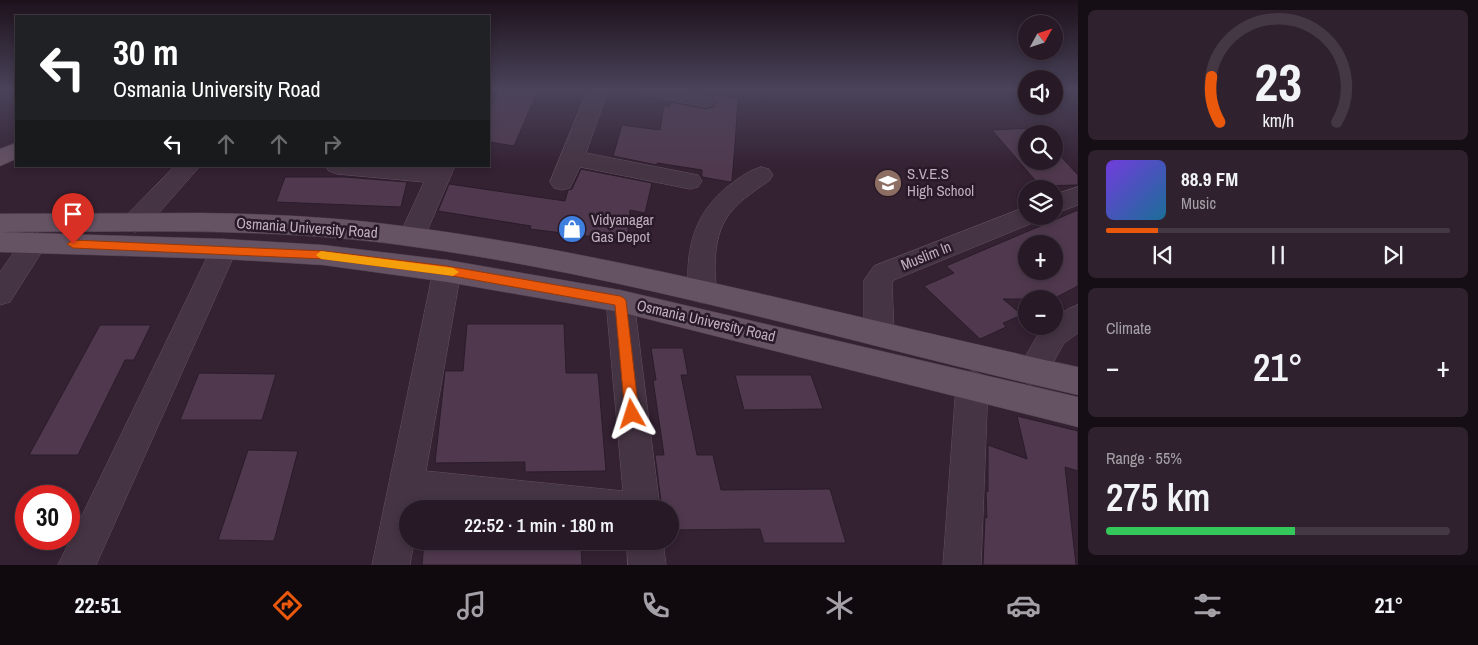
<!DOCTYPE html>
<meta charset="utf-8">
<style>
body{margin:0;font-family:"Archivo Narrow",sans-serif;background:#2f222e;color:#f1f3f6;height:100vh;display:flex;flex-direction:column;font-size:19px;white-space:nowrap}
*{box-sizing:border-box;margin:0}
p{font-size:16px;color:#a4a0a7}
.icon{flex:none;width:28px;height:28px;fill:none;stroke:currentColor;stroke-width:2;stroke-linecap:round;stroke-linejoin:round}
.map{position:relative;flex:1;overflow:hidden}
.side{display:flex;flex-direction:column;gap:10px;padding:10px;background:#150e15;width:400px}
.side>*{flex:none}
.banner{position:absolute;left:15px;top:15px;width:475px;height:152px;border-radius:0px;box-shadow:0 2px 8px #0003,0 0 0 1px #433843;background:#202124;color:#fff;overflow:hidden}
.needle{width:32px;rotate:50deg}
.controls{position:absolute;left:1018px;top:15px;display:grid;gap:10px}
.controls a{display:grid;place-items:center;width:45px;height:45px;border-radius:50%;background:#271926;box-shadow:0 2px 8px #0003,0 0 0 1px #433843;font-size:25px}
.speed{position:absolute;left:15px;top:485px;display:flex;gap:10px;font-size:25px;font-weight:700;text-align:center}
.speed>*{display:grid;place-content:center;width:65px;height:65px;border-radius:50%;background:#271926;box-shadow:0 2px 8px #0003,0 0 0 1px #433843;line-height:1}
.speed .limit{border:8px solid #d22;background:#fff;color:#111}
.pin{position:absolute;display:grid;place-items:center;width:42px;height:42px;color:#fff;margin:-51px -21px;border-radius:50% 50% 50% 0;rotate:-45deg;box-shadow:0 0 5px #0007}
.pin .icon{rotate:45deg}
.me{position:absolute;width:55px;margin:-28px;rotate:354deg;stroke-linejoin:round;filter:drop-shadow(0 0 4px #0008)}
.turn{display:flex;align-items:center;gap:18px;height:105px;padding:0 15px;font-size:22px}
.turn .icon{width:65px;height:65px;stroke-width:2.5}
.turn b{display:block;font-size:35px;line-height:42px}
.lanes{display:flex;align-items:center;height:48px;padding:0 15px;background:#0003;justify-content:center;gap:25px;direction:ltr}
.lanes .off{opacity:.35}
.big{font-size:38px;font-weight:600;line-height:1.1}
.side .card{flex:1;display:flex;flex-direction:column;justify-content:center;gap:8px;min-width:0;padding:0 18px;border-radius:8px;background:#2f222e}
.side .dial{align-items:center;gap:0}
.dial svg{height:130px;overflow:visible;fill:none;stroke:#433843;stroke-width:7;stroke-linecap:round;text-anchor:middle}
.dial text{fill:#f1f3f6;stroke:none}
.song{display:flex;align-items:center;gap:15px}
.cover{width:60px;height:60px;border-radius:8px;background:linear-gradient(135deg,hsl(260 70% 55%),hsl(200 70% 35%))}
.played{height:5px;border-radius:2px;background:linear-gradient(90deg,#ea580c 15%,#433843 15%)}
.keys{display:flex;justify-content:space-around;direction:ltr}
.heat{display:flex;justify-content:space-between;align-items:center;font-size:28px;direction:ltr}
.charge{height:8px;border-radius:4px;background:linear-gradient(90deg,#34c759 55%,#433843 0)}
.trip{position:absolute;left:399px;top:500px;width:280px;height:50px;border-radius:25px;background:#271926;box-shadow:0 2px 8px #0003,0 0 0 1px #433843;font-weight:600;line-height:50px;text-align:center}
.menu{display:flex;height:80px;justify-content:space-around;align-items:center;background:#100a0f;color:#a4a0a7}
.menu .icon{width:35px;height:35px}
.menu .on{color:#ea580c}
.menu b{font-size:22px;color:#f1f3f6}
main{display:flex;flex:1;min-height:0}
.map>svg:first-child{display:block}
.building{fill:#50394e;stroke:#2b1c2a;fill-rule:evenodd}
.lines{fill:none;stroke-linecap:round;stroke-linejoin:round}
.minor-casing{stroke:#635261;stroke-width:1}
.major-casing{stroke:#4e3e4c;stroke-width:1}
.minor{fill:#453443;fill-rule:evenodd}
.major{fill:#655263;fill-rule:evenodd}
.route{fill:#ea580c;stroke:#983908}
.slow{fill:#f59e0b}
.labels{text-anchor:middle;stroke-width:5;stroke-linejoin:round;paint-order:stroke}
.poi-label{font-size:15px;fill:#c2afbf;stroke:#291a28;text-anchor:start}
.street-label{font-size:15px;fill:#c2afbf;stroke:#291a28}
</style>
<main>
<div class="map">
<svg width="1078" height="565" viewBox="0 0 1078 565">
<rect width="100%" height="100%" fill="#342132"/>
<!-- building -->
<path class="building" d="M499,90H538L514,146L489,142V110Z
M687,90H713V94L738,98L735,145L732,181L730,182L702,177V170L657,163V165L613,156L622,125L660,130L664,106H670L671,102L705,109L713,107L716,102L712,95Z
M1035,128L1040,134H1026V161H1054V149L1078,175V185L1040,186L992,130Z
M581,169L652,183L645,213L630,210L627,241L530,229L531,226L438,211L449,184L565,201L568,190L572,189Z
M285,177H344L407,182L401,207L276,202Z
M1078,210V286L1053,299H1003L1022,315L1003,323L1006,327L980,339L924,286L954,273L946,266ZM1026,244H1054V271H1026Z
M467,324H564L566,373H598L606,471L525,472V462L435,463L445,371H463Z
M100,325H151L134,360H125L78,455H29Z
M651,348H683L688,375H681L697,455H713L721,490L830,489L846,543H764L760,529L670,530V509H662L655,455H664L653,380H656Z
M199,373L276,374L262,420H180Z
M735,375H811L823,409L744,410Z
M1017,416L1078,431V471L1065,467L1076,565H983L985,517L987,518L986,491L988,492V445L1027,459Z
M248,450L298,451L274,541L218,540Z
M424,541H496V544H581L582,565H422Z"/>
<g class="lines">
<defs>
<path id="minor" d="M588,90H608L586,153L698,175L702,181L698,187L690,189L580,167L570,188L562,190L554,188L550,182Z
M637,90H679L712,97L715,101L712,105L705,107L640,94Z
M175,166H200L144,230L135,232L126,230L122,223L126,216Z
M326,166H455L425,236L421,243L412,246L403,243L399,236L424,182L337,174L329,171Z
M761,167L769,169L773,175L769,181C733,205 716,219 715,265C715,278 718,289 712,300L702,303L692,300C687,290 688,281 688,270C689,234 702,206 731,184C740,177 750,170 761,167Z
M1078,187V205L1054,214V195Z
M1026,207V216H1038L1035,222L894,280L892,283L894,332L889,341L879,344L869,341L864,332V280L874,266Z
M35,232L44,235L48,242L10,302L0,305V272L26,235Z
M224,239L233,242L237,249L96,565H58L211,249L215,242Z
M447,260L457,264L461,271L426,471L623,491L606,301L610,293L620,290L630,293L634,301L660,509H448L420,506V509H408V541H414L410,565H372L433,271L437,264Z
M1078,305V333L1064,343L1043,381L1032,385L1021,381L1017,371L1043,326H1054V318L1068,309Z
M972,371L983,375L988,385L981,565H943L956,385L961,375Z
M627,541H663L666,565H628Z"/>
<path id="major" d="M16,143V159L0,166V149Z
M201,213C268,214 335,217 402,226C631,255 853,319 1078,367V395C853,344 631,275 401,245C268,227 134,232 0,232V214Z
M0,232L224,239L323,245L447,260L620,290L1078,397V427L620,312L447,282L323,265L224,259L0,252Z"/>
</defs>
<!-- minor casing -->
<use href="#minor" class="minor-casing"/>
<!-- major casing -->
<use href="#major" class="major-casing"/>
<!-- minor -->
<use href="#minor" class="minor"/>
<!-- major -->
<use href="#major" class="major"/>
</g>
<!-- sky -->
<linearGradient id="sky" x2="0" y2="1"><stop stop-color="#1d121c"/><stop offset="0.53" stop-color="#4a435a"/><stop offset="1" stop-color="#4a435a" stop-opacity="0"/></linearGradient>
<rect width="1078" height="169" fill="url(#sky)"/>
<!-- route -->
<path class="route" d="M73,240L324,251L447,266L620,296L624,298L626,301L639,414L637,419L632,420L627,419L625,414L615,305L447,275L324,259L73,248L67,244Z"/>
<!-- slow -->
<path class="slow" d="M321,251L453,268L459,272L453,276L321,259L316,255Z"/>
<!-- icons -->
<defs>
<symbol id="school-disc" viewBox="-11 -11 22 22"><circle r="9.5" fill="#8d6e63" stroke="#291a28"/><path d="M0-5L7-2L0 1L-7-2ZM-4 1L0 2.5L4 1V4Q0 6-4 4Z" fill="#fff"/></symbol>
<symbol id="shop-disc" viewBox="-11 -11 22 22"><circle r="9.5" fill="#3f7fe0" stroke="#291a28"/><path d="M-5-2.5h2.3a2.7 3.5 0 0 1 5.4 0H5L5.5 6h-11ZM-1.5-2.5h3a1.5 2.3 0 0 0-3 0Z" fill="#fff"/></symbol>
</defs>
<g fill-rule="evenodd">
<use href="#school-disc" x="872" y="167" width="32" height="32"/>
<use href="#shop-disc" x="556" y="213" width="32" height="32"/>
</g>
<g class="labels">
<!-- poi labels -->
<g class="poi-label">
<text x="907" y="179">S.V.E.S<tspan x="907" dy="17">High School</tspan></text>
<text x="591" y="225">Vidyanagar<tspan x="591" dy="17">Gas Depot</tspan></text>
</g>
<!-- street labels -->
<g class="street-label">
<text transform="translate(307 228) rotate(4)" y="5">Osmania University Road</text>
<text transform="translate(926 256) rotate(-22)" y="5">Muslim ln</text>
<text transform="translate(706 321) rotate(13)" y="5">Osmania University Road</text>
</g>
</g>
</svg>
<div class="controls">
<a><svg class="needle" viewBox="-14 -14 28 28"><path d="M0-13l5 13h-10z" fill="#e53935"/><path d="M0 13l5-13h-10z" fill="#a4a0a7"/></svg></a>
<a><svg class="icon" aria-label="sound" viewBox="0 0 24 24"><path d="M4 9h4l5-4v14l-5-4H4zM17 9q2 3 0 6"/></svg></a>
<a><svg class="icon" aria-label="search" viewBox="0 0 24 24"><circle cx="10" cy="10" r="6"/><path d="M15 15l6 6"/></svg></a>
<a><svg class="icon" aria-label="layers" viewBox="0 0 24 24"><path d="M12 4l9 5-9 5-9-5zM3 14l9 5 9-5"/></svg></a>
<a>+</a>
<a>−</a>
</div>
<div class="speed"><div class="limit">30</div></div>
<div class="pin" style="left:73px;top:244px;background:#d93025"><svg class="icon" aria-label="arrive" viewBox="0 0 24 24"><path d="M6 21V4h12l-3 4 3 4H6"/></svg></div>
<svg class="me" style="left:632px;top:414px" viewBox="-20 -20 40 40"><path d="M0-17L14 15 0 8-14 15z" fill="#ea580c" stroke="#fff" stroke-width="4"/></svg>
<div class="trip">22:52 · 1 min · 180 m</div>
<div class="banner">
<div class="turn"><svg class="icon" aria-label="left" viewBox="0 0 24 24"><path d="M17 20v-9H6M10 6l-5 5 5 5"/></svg><div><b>30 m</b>Osmania University Road</div></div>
<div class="lanes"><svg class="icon" aria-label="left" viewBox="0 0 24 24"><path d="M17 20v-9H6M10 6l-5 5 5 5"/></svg><svg class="icon off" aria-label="ahead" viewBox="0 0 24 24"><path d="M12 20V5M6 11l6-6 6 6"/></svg><svg class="icon off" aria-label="ahead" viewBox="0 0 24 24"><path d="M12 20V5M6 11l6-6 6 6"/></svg><svg class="icon off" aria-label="right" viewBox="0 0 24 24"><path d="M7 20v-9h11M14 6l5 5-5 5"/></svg></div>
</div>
</div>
<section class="side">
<div class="card dial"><svg viewBox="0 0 100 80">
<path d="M14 69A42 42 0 1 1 86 69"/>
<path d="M14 69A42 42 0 0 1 9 41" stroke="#ea580c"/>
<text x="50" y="56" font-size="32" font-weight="700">23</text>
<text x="50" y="72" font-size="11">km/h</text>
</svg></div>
<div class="card">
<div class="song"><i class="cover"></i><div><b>88.9 FM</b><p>Music</p></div></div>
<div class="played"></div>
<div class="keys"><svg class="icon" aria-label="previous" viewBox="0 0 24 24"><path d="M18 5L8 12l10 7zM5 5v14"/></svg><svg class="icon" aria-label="pause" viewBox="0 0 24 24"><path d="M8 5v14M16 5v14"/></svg><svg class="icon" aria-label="next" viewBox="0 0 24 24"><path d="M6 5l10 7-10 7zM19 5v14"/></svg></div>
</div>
<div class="card"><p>Climate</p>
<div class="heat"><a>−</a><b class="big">21°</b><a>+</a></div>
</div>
<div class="card"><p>Range · 55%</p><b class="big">275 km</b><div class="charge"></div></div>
</section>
</main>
<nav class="menu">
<b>22:51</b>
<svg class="icon on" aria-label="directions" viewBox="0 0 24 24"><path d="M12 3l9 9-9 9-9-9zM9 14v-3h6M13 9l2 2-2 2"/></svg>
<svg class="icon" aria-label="music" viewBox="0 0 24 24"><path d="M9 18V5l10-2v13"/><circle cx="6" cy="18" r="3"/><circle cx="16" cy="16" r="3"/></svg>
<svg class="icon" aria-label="phone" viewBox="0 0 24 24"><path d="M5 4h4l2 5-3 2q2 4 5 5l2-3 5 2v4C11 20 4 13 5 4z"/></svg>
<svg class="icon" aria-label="climate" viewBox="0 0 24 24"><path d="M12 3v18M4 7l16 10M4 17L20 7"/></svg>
<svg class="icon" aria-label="car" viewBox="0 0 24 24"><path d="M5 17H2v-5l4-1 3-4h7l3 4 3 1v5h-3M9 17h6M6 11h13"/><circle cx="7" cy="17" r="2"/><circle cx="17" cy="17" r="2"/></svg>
<svg class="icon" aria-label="filters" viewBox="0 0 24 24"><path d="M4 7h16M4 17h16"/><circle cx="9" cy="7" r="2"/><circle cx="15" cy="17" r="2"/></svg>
<b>21°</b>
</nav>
